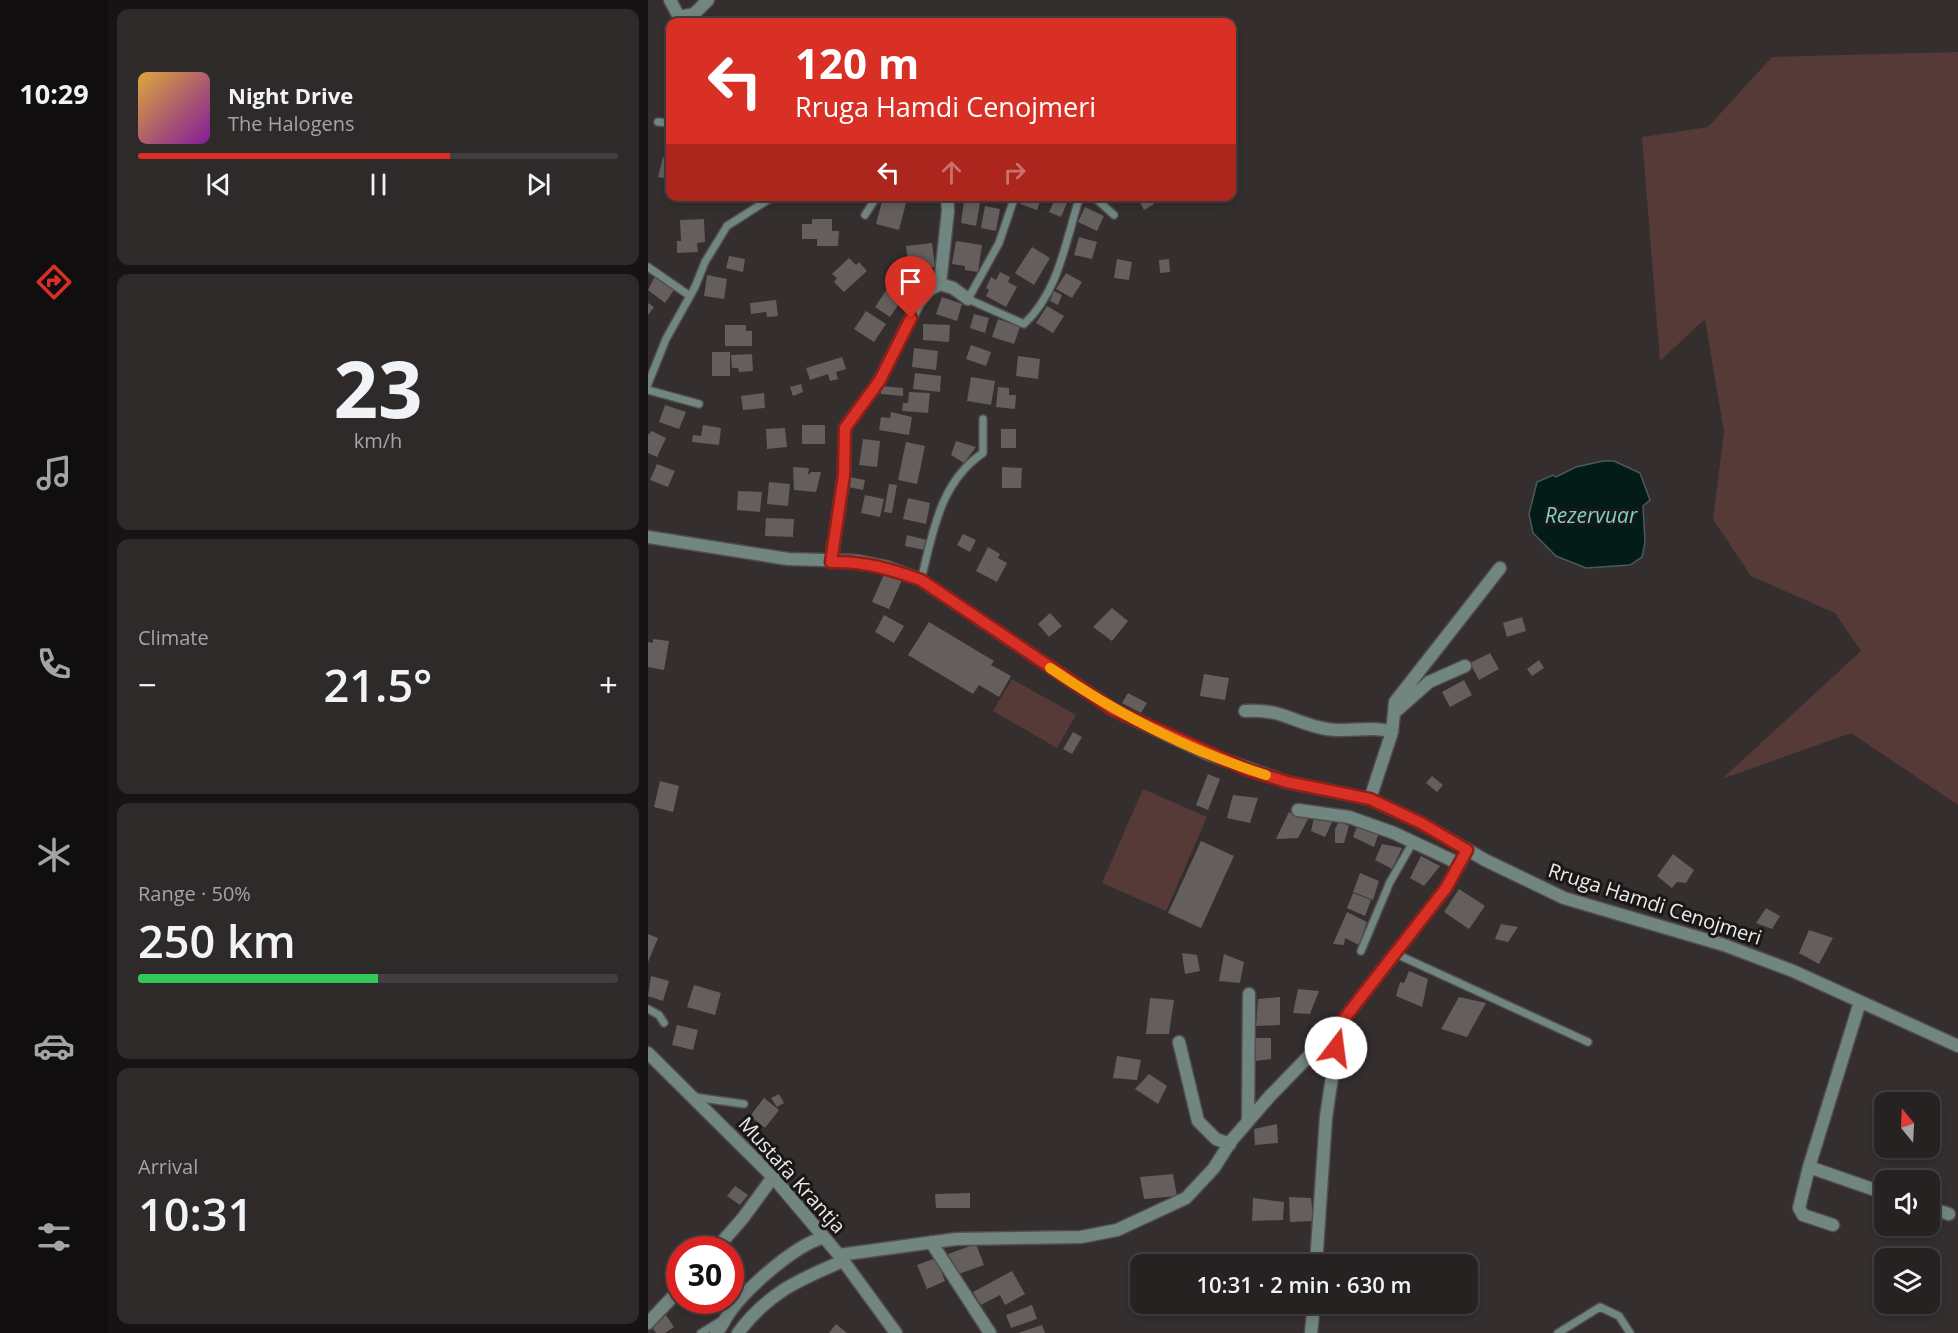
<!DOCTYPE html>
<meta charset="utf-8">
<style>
body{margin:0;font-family:"Open Sans",sans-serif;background:#2f2a2a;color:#f1f3f6;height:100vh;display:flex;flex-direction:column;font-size:22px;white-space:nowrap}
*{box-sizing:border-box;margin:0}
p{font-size:20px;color:#a4a4a5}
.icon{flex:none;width:33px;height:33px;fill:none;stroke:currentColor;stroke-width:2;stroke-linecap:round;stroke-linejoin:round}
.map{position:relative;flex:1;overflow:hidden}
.sheet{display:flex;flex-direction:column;gap:9px;padding:9px;background:#151313;width:540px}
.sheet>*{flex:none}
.hud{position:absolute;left:18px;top:18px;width:570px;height:183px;border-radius:12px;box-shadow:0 3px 9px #0003,0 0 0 2px #433f40;background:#d93025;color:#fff;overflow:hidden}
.needle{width:39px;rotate:342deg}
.buttons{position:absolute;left:1226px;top:1092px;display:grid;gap:12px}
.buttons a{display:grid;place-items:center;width:66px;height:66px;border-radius:12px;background:#272222;box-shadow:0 3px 9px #0003,0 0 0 2px #433f40;font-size:30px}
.speed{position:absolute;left:18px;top:1236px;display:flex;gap:12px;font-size:30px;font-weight:700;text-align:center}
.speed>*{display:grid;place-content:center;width:78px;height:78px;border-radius:50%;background:#272222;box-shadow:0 3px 9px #0003,0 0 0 2px #433f40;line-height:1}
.speed .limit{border:9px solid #d22;background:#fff;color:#111}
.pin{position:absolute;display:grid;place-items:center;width:51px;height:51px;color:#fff;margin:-62px -26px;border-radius:50% 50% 50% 0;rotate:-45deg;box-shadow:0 0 6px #0007}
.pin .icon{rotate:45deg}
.me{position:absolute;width:66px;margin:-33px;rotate:15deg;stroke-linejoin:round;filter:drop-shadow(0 0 4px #0008)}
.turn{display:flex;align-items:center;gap:21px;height:126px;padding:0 30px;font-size:27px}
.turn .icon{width:78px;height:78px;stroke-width:2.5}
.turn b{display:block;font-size:42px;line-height:51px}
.lanes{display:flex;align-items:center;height:57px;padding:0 30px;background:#0003;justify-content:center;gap:30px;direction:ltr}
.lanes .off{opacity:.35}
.big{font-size:45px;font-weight:600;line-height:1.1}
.sheet .tile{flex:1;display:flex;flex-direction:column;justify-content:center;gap:9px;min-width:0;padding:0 21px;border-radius:12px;background:#2f2a2a}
.sheet .dial{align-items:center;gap:0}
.dial b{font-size:78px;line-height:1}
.song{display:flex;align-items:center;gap:18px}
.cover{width:72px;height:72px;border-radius:9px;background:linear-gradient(135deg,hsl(40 70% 55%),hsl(290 70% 35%))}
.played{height:6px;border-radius:3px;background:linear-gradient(90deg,#d93025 65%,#433f40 65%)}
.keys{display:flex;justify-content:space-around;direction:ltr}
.heat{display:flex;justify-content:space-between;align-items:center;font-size:33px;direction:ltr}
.charge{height:9px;border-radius:4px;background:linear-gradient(90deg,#34c759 50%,#433f40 0)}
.trip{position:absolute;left:482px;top:1254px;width:348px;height:60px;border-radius:12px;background:#272222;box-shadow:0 3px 9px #0003,0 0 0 2px #433f40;font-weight:600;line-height:60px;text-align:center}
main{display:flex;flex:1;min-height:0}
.tabs{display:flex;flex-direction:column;width:108px;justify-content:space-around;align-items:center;background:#100e0e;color:#a4a4a5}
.tabs .icon{width:42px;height:42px}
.tabs .on{color:#d93025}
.tabs b{font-size:27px;color:#f1f3f6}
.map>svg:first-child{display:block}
.green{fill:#563a37}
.water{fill:#031c18;stroke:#4a5a57;stroke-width:1.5}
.building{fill:#645e5d}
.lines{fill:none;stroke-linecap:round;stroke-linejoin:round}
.service-casing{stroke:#524c4c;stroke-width:10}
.minor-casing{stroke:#524c4c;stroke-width:15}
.tertiary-casing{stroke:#524c4c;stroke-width:15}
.service{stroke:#718581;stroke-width:7}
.minor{stroke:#718581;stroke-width:12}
.tertiary{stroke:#718581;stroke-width:12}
.route-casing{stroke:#8d1f18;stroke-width:15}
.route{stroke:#d93025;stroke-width:10}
.slow{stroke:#f59e0b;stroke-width:10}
.labels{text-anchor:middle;stroke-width:6;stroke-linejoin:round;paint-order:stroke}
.street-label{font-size:20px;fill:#eeeaea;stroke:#1a1717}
.water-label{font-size:21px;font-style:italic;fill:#7dd2c4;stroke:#1a1717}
</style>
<main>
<nav class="tabs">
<b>10:29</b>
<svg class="icon on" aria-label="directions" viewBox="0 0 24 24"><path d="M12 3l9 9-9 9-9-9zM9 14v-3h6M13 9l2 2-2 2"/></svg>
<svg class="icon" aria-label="music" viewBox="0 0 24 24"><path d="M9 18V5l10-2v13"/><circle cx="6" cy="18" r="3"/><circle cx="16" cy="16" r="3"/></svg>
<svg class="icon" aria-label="phone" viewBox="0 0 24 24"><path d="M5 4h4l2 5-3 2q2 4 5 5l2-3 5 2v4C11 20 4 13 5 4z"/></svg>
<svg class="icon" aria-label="climate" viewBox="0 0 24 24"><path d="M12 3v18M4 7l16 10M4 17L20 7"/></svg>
<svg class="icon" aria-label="car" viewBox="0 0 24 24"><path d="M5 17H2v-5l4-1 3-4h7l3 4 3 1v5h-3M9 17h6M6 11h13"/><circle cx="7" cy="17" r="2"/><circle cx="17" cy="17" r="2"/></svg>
<svg class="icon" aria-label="filters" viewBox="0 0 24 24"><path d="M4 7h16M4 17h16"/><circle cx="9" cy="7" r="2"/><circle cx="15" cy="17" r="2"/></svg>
</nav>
<section class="sheet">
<div class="tile">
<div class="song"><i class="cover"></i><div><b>Night Drive</b><p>The Halogens</p></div></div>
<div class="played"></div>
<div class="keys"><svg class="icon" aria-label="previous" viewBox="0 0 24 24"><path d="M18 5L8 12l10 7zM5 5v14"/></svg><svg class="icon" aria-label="pause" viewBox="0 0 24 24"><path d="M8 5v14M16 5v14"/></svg><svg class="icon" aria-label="next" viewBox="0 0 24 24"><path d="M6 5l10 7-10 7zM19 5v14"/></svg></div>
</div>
<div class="tile dial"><b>23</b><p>km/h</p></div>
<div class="tile"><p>Climate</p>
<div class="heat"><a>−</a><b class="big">21.5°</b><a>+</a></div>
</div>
<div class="tile"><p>Range · 50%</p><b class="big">250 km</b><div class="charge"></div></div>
<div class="tile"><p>Arrival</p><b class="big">10:31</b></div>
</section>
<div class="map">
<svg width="1310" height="1333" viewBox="0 0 1310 1333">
<rect width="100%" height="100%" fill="#342e2e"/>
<!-- green -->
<path class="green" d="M1310,52V805L1203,733L1074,779L1213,651L1187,613L1103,576L1065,519L1076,432L1057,319L1012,361L994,137L1060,127L1124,57Z
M364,679L428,715L409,748L345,711Z
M495,789L559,817L518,911L454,883Z"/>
<!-- water -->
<path class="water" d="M955,461H966L992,473L1002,500L995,506L997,542L994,557L982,565L938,568L908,556L885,533L881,514L889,482L905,475L908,477L928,467Z"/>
<!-- building -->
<path class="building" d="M15,157L22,159V179L10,177Z
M250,196L259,199L251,230L228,224L235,198L248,201Z
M375,196H394L389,210L372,204Z
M489,196H502L506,204L496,210Z
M407,199L419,203L413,217L401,212Z
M316,201L332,203L328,226L313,223Z
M337,206L352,209L348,231L333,228Z
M437,207L456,216L449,231L430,222Z
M56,219L57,242L49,243L50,252L29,253V241H33L32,220Z
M164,219H184V231H191L190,246H169V239H154V224H164Z
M431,237L449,242L444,259L426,255Z
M308,241L334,245L330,272L317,270V266L304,264Z
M284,243L287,267L261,269L258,246Z
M384,247L402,258L386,285L367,273Z
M81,256L97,259L95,272L78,268Z
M201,258L208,265L211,262L219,271L196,292L186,282L189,278L184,274Z
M469,259L484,262L481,280L466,278Z
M521,259L522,272L512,273L511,260Z
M352,272L362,277L360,282L369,287L358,307L338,296L341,290L338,288L343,277L348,280Z
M418,273L434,282L424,298L408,289Z
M59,275L79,279L76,299L56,296Z
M7,276L26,290L17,303L0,290Z
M239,289L254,299L242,317L227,307Z
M406,291L414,295L410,305L402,301Z
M294,297L314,304L309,321L288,314Z
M128,300L130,316L119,317L118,312L103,314L102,303Z
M0,303L6,307L0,315Z
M399,306L416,316L405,333L388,323Z
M218,311L238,324L226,342L206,329Z
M326,314L341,318L337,333L322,328Z
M350,319L372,327L366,344L344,337Z
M275,324L302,325L301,342L275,340Z
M77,325H98V331H104V346H77Z
M323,345L343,352L338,366L318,359Z
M266,348L290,351L288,370L264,367Z
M64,352H82V376H64Z
M104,354L105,371L91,372L90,368H84L83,355Z
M370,356L392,359L390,379L368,376Z
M194,357L198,369L188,372L190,379L182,381L180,374L162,380L158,368Z
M267,373L293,376L292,392L265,389Z
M323,377L347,381L343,405L319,401Z
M153,384L155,392L145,396L142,387Z
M233,386L255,388V396L233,394Z
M350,387L361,388V395H368L367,409L348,407Z
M261,392L282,393L280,413L254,411L255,403H260Z
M116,393L117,408L95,410L93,396Z
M17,405L38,412L31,429L11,422Z
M243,412L264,417L261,435L231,430L233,417L242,418Z
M55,425L73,428L71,445L44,442L45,435L53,436Z
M154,425H177V444H154Z
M137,428L139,447L119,449L118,429Z
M353,429H368V448H353Z
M4,431L18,438L9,457L0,453V435Z
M215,439L232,441L229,467L211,465Z
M308,441L328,447L316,463L303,455Z
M258,442L277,446L269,484L250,480Z
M9,464L27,471L20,487L2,480Z
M145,467L161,468L160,475L163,472H173L168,492L146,490Z
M354,467L374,468L373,488H354Z
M202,477L217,480L215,490L200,487Z
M121,482L142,484L140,506L119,504Z
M241,484L249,485L244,513L236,512Z
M90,491L114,492L112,512L89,510Z
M217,495L236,499L232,517L213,513Z
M260,498L282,503L278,524L255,519Z
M118,518L146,519L145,537L117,536Z
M315,534L328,540L322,552L309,545Z
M259,535L279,540L276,550L257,546Z
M340,547L352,554L350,558L359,563L349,582L328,571Z
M237,572L254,580L241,609L224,602Z
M464,608L480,621L464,641L445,627Z
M402,613L414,626L401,637L390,624Z
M236,615L256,626L246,643L227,632Z
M874,617L878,631L859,637L855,623Z
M281,622L346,661L343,665L363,676L351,697L331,685L325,694L260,655Z
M5,639L21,641L16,670L0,667V642L5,643Z
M842,653L851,669L831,680L822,663Z
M891,660L896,668L884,676L879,669Z
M556,674L581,678L577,700L552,696Z
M816,680L824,695L802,707L794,692Z
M480,693L499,703L493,713L474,703Z
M425,732L434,737L424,754L415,749Z
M560,774L572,779L560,810L548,805Z
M784,776L795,785L789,792L778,783Z
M12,781L31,786L25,812L6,807Z
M585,795L610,798L602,823L579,818Z
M641,812L660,819L650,838L628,839Z
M666,818L684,822L677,837L663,831Z
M691,821L701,826L696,843H687V829Z
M710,824L731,832L726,847L705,837Z
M553,841L586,856L553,928L520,913Z
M734,844L754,848L744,869L727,860Z
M1025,854L1046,870L1038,883L1029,882L1024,888L1009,876Z
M773,856L792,866L776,886L762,878Z
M712,873L731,881L725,900L705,892Z
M811,889L837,906L821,929L796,912Z
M705,893L723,900L717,916L699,908Z
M1118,908L1132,916L1124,929L1108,923Z
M699,912L719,922L711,945L697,938L696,945L685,944Z
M853,924L870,927L860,942L847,939Z
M1161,930L1185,938L1171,964L1151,953Z
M0,934L10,938L0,962Z
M534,953L549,955L552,971L537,974Z
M576,954L596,962L592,983L571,981Z
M761,971L780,979L774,1007L748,996L752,982L756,983Z
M3,976L21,981L15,1001L0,996Z
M46,985L73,993L67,1015L39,1007Z
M650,989L671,991L662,1014L645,1013Z
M632,997V1025L608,1026L610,999Z
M811,997L838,1003L819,1037L793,1029Z
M502,998L526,1000L521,1034H498Z
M29,1025L50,1030L45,1050L24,1045Z
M606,1038H623V1059L607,1061Z
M469,1056L493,1060L489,1080L465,1078Z
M501,1074L519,1086L510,1104L487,1089Z
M131,1094L136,1103L129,1107L123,1098Z
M116,1098L131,1110L117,1128L102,1116Z
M629,1124L630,1143L607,1145L606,1129Z
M525,1174L529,1196L496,1199L492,1177Z
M87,1186L100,1195L92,1205L79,1196Z
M322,1193V1208H288L287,1194Z
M641,1197L663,1198L666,1221L642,1222Z
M605,1198L636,1202L635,1220L604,1221Z
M328,1244L336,1265L308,1275L300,1254Z
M288,1258L297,1281L279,1289L269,1265Z
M364,1271L377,1294L357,1305L352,1295L333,1305L325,1292Z
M384,1305L389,1319L363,1328L358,1315Z
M17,1314L26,1327L17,1333H8L2,1324Z
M188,1324L199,1333H181Z
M394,1325L397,1333H370Z"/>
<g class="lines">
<defs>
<path id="service" d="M10,122L22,123
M367,196L351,243L320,299L376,324C411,292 418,239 432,196
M445,196L466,215
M217,215L229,196
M0,267L42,296
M0,384L18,339L47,287L57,262L79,226L126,196
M0,390L51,404
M273,580C285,532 292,482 335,453V419
M713,951L742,882L765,842
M746,953L940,1042
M0,1009L11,1015L16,1023
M46,1097L96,1104
M53,1333L74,1320
M910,1333L952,1307L971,1316L982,1333"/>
<path id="minor" d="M22,0L31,17L46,14L60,0
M292,284L300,211L299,196
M292,284L305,288L320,299
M183,562L196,475L197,428L232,380L270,303L281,290L292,284
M597,711C634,708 647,724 679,729C701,733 723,725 744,732
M746,713L747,702L852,568
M722,799L744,732L746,713L781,682L817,666
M650,810L701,817L746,833L812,864
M531,1042L550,1121L568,1139L582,1144
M0,1053L125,1177L191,1255L248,1333
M600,1121L601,994
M1161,1167L1236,1193
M1281,1208L1301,1214
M1185,1225L1155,1215L1151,1208L1161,1167L1212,1002
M283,1242L342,1333
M67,1250L95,1218L125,1177
M191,1255L308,1239L433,1237L469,1230L538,1198L566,1168L583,1141L622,1096L692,1024L798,888L819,850
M668,1264L678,1117L692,1024
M0,1323L32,1289
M68,1333C73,1328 75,1323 78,1318C93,1292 146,1246 174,1238
M90,1333C120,1293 150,1280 195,1261
M663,1333L666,1304"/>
<path id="tertiary" d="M0,537L140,559L209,561L239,567L273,580L466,710L560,754L639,782L722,799L773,823L837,860L916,898L1076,945L1145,971L1310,1046"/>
</defs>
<!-- service casing -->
<use href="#service" class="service-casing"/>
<!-- minor casing -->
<use href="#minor" class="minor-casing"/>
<!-- tertiary casing -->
<use href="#tertiary" class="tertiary-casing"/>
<!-- service -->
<use href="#service" class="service"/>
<!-- minor -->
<use href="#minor" class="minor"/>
<!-- tertiary -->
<use href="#tertiary" class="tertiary"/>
</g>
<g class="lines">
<defs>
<path id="route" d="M263,318L232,380L197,428L196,475L183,562C216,561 242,569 273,580L466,710L600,770L639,782L722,799L773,823L819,850L798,888L692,1024L688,1048"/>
</defs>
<!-- route casing -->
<use href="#route" class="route-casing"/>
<!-- route -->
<use href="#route" class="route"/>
<!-- slow -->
<path class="slow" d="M402,668C468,713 541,751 618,775"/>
</g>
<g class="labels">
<!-- street labels -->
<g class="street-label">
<text transform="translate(1007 904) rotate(18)" y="7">Rruga Hamdi Cenojmeri</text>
<text transform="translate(144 1175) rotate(48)" y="7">Mustafa Krantja</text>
</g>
<!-- water labels -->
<g class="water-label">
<text x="943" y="523">Rezervuar</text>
</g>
</g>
</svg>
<div class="buttons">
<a><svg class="needle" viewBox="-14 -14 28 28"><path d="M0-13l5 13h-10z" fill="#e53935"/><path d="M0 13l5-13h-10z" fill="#a4a4a5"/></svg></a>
<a><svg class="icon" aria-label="sound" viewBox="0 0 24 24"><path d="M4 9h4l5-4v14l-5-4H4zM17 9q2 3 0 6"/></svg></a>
<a><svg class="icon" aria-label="layers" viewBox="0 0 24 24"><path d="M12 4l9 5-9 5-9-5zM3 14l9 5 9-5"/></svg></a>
</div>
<div class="speed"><div class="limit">30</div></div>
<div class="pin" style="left:263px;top:318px;background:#d93025"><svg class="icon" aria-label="arrive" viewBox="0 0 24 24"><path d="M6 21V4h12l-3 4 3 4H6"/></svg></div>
<svg class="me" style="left:688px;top:1048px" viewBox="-20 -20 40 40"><circle r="19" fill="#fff"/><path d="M0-13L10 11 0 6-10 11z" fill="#d93025"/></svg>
<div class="trip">10:31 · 2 min · 630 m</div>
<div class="hud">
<div class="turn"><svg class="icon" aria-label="left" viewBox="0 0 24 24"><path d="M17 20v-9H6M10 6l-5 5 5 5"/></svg><div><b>120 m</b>Rruga Hamdi Cenojmeri</div></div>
<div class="lanes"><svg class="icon" aria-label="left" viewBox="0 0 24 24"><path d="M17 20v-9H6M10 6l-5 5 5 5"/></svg><svg class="icon off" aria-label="ahead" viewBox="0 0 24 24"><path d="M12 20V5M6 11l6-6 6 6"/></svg><svg class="icon off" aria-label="right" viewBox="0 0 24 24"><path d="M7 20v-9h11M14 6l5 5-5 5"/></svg></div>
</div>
</div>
</main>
